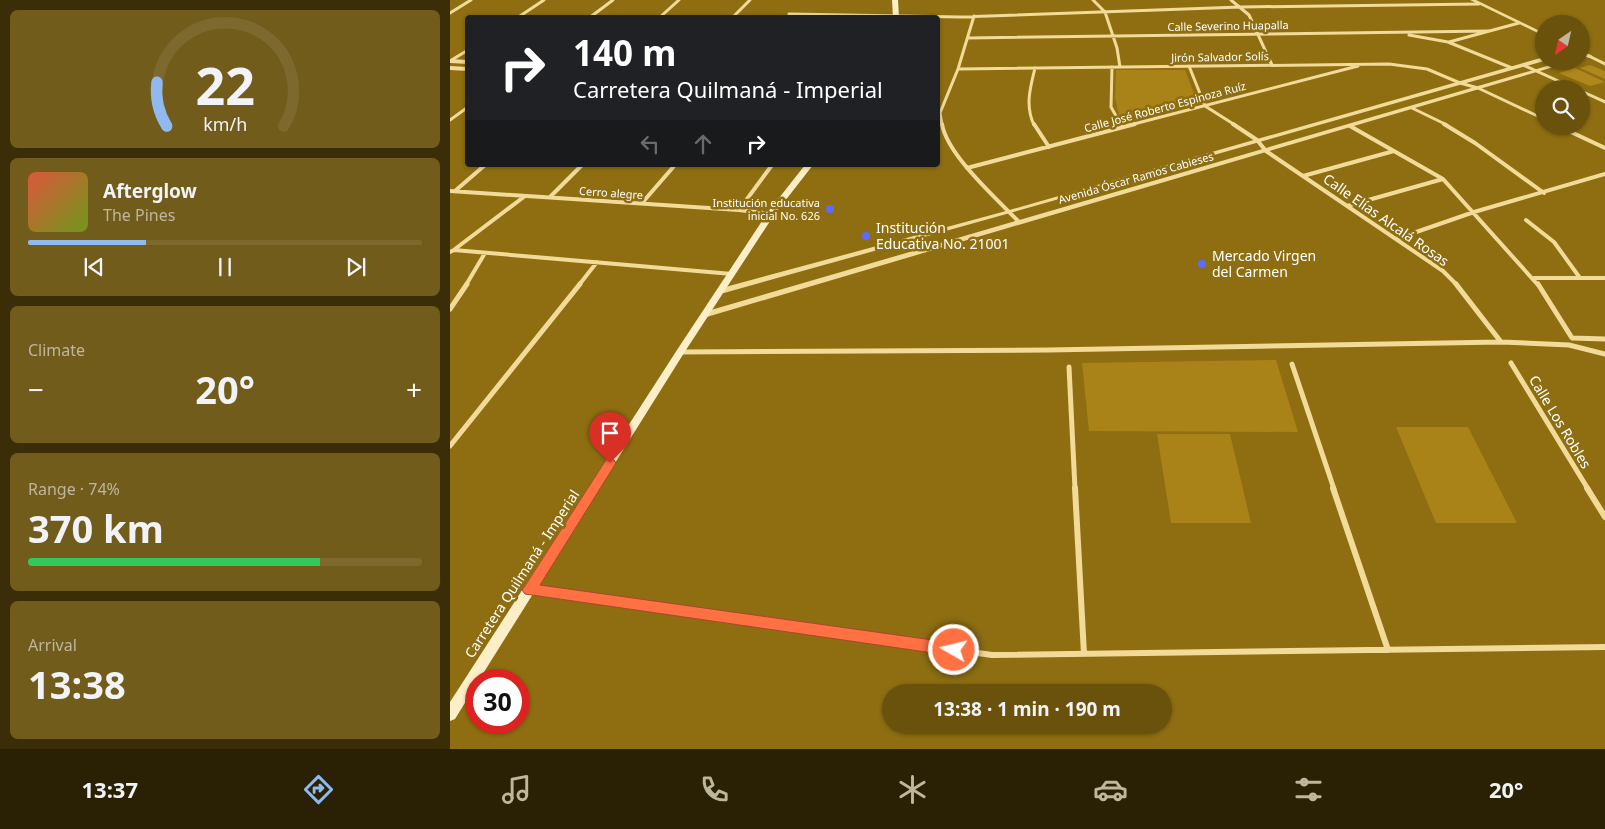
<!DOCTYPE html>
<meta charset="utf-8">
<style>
body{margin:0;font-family:"Noto Sans",sans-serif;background:#725c1b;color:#f1f3f6;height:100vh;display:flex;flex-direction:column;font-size:19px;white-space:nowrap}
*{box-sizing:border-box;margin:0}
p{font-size:16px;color:#beb69d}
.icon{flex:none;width:28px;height:28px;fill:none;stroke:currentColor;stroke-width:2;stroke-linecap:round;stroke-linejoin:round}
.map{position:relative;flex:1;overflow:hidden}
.panel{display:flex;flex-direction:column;gap:10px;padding:10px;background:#3a2d07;width:450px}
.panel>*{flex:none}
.guide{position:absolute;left:15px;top:15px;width:475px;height:152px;border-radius:5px;box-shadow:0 1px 4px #0004;background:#202124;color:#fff;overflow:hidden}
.needle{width:32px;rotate:214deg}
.tools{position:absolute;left:1085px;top:15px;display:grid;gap:10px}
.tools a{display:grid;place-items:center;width:55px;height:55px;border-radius:50%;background:#6a520d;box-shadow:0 1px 4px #0004;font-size:25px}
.speed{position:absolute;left:15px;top:669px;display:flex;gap:10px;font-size:25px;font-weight:700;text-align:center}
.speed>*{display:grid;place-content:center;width:65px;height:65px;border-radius:50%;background:#6a520d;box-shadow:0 1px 4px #0004;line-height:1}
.speed .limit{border:8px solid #d22;background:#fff;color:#111}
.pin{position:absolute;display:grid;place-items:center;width:42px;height:42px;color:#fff;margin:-51px -21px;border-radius:50% 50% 50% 0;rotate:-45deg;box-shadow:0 0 5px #0007}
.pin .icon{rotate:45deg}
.me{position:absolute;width:55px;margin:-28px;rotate:278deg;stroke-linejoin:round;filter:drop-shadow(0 0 4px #0008)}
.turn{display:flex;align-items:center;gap:18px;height:105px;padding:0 25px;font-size:22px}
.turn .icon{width:65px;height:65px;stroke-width:2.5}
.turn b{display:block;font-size:35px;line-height:42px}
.lanes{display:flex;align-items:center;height:48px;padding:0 25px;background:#0003;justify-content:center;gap:25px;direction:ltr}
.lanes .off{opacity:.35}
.big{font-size:38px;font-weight:700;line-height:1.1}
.panel .tile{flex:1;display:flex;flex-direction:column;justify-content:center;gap:8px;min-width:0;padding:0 18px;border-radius:8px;background:#725c1b}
.panel .dial{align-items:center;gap:0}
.dial svg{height:130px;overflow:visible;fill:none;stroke:#7d692e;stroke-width:7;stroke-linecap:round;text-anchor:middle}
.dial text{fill:#f1f3f6;stroke:none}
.song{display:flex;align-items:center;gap:15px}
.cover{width:60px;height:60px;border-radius:8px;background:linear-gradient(135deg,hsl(10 70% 55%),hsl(80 70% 35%))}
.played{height:5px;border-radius:2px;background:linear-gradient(90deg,#90b9f0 30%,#7d692e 30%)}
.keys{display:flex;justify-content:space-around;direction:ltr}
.heat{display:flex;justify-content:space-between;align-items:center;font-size:28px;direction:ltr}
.charge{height:8px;border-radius:4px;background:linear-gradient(90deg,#34c759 74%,#7d692e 0)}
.trip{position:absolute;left:432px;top:684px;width:290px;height:50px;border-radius:25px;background:#6a520d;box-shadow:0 1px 4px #0004;font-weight:700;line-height:50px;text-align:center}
.dock{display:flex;height:80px;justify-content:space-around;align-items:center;background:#2a2105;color:#beb69d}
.dock .icon{width:35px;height:35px}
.dock .active{color:#90b9f0}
.dock b{font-size:22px;color:#f1f3f6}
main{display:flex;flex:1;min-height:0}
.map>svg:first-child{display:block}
.green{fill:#a98218}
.building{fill:#ae881e}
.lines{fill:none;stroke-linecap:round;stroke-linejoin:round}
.minor-far3{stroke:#f2da99;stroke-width:3}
.minor-far2{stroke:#f2da99;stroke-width:4}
.minor-far1{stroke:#f2da99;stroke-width:5}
.minor{stroke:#f2da99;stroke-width:6}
.tertiary{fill:#f2da99;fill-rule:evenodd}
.secondary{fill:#fcefc8;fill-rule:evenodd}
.route{fill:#ff7043;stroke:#a6492c}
.poi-dot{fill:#5b6cff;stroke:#8e6e11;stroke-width:2}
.labels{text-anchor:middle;stroke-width:5;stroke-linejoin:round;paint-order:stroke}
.far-street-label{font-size:11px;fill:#fff;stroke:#8e6e11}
.far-poi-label{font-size:11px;fill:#fff;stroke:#8e6e11;text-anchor:end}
.street-label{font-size:14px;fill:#fff;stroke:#8e6e11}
.poi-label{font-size:14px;fill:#fff;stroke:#8e6e11;text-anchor:start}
</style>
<main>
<section class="panel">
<div class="tile dial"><svg viewBox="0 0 100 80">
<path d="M14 69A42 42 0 1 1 86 69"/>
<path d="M14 69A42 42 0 0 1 8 42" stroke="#90b9f0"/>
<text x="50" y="56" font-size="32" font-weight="700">22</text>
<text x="50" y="72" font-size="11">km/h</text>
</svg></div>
<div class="tile">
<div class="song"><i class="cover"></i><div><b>Afterglow</b><p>The Pines</p></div></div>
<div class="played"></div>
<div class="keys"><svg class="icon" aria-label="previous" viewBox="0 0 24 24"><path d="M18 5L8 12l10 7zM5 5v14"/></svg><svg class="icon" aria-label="pause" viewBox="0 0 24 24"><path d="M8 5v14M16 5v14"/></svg><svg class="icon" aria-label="next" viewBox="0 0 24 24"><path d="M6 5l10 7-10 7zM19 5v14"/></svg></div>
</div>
<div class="tile"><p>Climate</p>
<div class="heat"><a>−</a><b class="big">20°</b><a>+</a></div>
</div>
<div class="tile"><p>Range · 74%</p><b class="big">370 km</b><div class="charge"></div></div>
<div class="tile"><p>Arrival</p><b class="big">13:38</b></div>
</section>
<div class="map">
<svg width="1155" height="749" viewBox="0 0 1155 749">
<rect width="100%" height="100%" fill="#8e6e11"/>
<!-- green -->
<path class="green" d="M666,70H735L747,101L744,105L681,120L669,116L665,97Z
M826,360L848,432L639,431L632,363Z
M946,427H1018L1067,523H986Z
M707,434H780L801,523H721Z"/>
<!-- building -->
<path class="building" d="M1140,65L1155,71V79L1130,68Z
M1125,68L1155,82L1140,86L1109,73Z"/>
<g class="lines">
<!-- minor-far3 -->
<path class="minor-far3" d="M643,0L655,12L667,48L670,67
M781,0L799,15L822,65
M0,13L21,0
M339,14L510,17L791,7L1029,4
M67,18L94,0
M139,18L163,0
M209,18L229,0
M282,18L300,0
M959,35L998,42L1062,68
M518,38L1039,31
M999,42L1069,23
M1139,56L1155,64
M0,61L18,50
M1073,65L1126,89
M739,66L755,106L785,125
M662,67L661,107L671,125
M508,69L939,64L977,69L1010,83L1028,88L1094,119
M1131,91L1155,102
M962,108L997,125
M0,120L18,107
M492,125L490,113L508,69L524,16
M584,125C575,106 580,88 585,68
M680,125L908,66"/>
<!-- minor-far2 -->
<path class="minor-far2" d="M492,124C497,155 547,199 569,222
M584,124L599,147
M670,124L672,127
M783,124L807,140L816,151L993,271L1007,285
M994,124L1025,143L1094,193
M900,126L993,179L1088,285
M1108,126L1155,148
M517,168L685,124
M853,176L944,151
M0,191L289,210L321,214
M5,191L35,165
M100,197L132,165
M192,203L225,165
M897,206L993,179
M289,210L322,165
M1076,220L1104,242L1130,278
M946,239L1024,212L1155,174
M5,249L75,196
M0,252L4,250L282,274
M1084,278H1155
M16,285L35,253
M129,285L147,262"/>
<!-- minor-far1 -->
<path class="minor-far1" d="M1006,284L1051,342
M1088,284L1122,338L1155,339
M0,309L17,284
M230,352L598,350L1051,342L1119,345L1155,354
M1061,363L1138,489
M842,364L884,489
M619,367L625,489
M0,446L130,284"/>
<!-- minor -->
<path class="minor" d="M625,488L634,654
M883,488L938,650
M1137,488L1155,517
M80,590L542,655L1155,647"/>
<!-- tertiary -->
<path class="tertiary" d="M1020,0H1026L1094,33V36Z
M1131,51L1141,55L1142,56L1139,58L1131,55Z
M1094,57V61L560,213L274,293H268L267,291L268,289L556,211Z
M0,59L18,60V64L0,63Z
M1114,61H1124L260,316L257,317L253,314L254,312Z
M0,66L18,67V71L0,70Z"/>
<!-- secondary -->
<path class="secondary" d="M442,0H448L449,18H443Z
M355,165H363L324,215L234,353L29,680H26V685L5,719L0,721V702L227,350L318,212Z"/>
</g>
<!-- route -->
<path class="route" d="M160,459L164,460L166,463L90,585L504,643L510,645L512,650L510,654L504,656L75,594L72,590L75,586L156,460Z"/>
<!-- markers -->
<g class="poi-dot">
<circle cx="380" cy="209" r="5"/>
<circle cx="416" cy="236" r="5"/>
<circle cx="752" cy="264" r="5"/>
</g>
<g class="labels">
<!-- far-street labels -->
<g class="far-street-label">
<text transform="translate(778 26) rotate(-1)" y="4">Calle Severino Huapalla</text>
<text transform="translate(770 57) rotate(-1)" y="4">Jirón Salvador Solís</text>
<text transform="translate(715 107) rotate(-15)" y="4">Calle José Roberto Espinoza Ruíz</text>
<text transform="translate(686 178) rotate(-16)" y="4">Avenida Óscar Ramos Cabieses</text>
<text transform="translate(161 193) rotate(4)" y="4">Cerro alegre</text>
</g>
<!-- far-poi labels -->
<g class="far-poi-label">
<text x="370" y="207">Institución educativa<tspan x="370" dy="13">inicial No. 626</tspan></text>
</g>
<!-- street labels -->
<g class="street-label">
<text transform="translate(936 220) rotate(35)" y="5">Calle Elías Alcalá Rosas</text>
<text transform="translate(1110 422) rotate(59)" y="5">Calle Los Robles</text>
<text transform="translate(72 574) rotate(-57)" y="5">Carretera Quilmaná - Imperial</text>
</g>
<!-- poi labels -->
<g class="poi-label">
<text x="426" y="233">Institución<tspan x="426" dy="16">Educativa No. 21001</tspan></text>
<text x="762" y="261">Mercado Virgen<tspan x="762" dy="16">del Carmen</tspan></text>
</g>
</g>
</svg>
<div class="tools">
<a><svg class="needle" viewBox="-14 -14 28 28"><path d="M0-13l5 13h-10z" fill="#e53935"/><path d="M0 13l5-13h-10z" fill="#beb69d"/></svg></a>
<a><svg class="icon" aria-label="search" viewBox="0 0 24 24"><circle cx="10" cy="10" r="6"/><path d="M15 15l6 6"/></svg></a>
</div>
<div class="speed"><div class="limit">30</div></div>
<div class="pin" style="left:160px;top:463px;background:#d93025"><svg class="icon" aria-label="arrive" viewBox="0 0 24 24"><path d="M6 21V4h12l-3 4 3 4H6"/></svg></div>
<svg class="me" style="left:504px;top:650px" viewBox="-20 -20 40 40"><circle r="17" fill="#ff7043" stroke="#fff" stroke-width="3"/><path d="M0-11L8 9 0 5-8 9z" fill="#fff"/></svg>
<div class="trip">13:38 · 1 min · 190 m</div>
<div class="guide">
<div class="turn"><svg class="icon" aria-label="right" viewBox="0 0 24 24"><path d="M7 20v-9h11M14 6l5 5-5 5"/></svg><div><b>140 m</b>Carretera Quilmaná - Imperial</div></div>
<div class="lanes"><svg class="icon off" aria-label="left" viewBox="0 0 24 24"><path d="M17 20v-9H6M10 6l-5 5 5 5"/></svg><svg class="icon off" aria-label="ahead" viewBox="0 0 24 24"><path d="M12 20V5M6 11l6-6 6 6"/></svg><svg class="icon" aria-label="right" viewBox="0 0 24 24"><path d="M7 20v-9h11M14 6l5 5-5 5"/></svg></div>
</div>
</div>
</main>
<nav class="dock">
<b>13:37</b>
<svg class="icon active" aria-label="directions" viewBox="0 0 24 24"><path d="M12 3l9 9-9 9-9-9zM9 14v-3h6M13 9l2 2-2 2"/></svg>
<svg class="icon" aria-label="music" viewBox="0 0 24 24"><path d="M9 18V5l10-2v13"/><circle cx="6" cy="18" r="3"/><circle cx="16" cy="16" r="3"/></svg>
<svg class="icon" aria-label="phone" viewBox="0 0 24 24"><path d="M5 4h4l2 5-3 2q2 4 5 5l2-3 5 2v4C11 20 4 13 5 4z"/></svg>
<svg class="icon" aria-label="climate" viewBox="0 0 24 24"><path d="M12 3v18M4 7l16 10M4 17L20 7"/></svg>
<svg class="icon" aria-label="car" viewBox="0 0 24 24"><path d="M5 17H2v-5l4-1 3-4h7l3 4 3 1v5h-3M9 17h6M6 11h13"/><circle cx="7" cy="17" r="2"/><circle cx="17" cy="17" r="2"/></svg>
<svg class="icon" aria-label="filters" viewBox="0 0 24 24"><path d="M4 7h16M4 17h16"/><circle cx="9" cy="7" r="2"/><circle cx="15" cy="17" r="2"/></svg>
<b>20°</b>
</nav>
